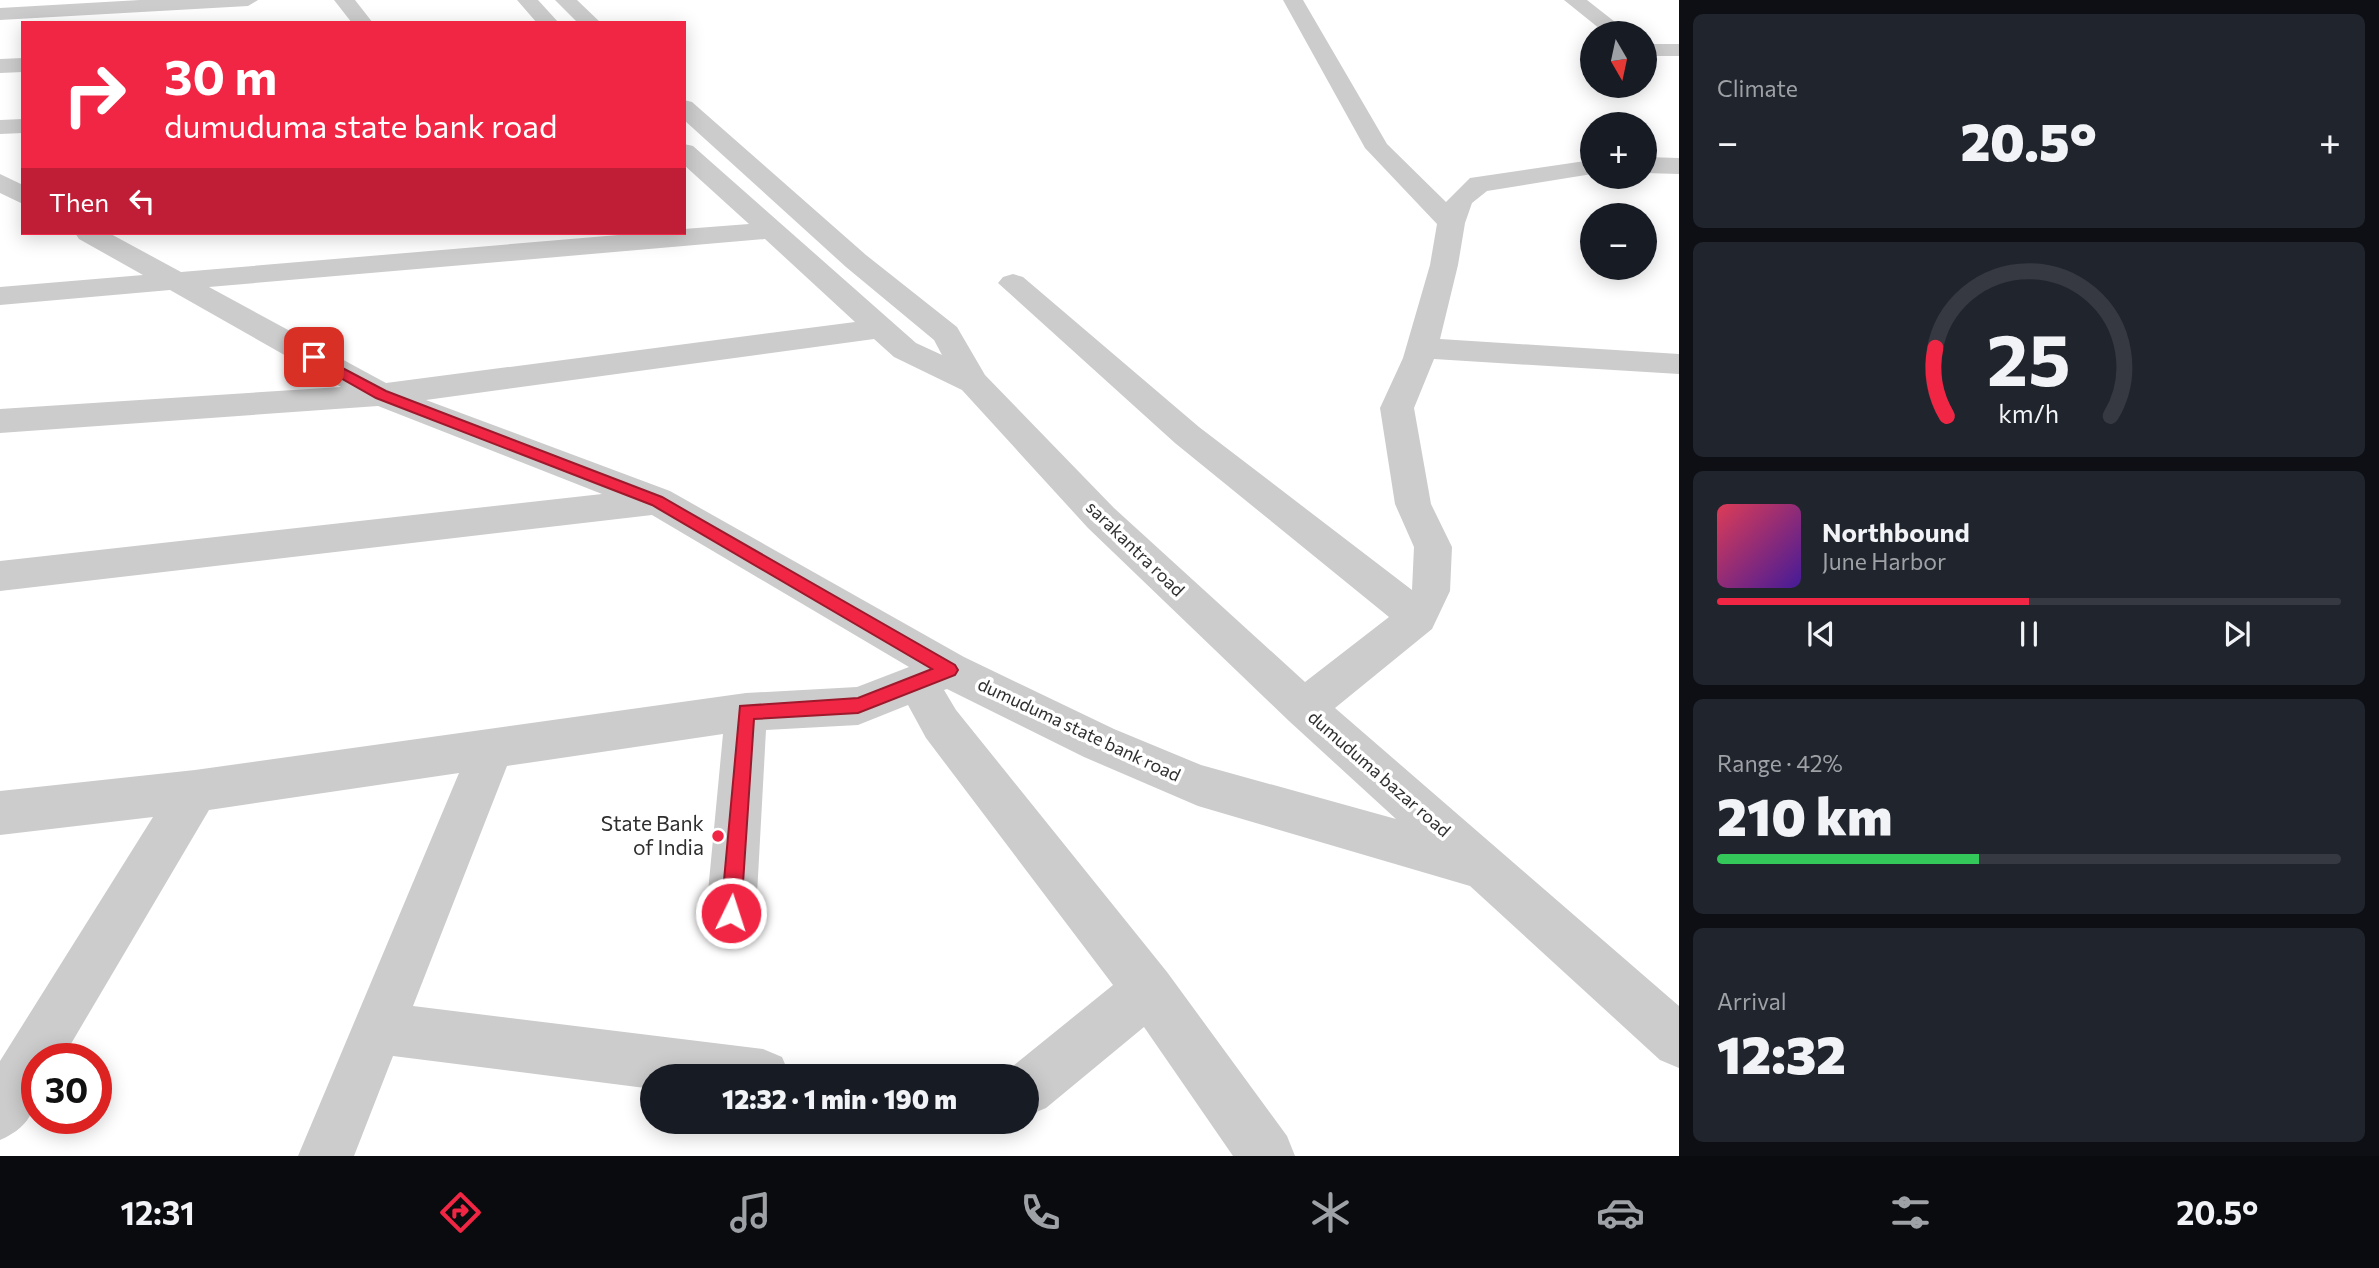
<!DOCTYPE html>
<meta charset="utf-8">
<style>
body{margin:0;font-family:Commissioner,sans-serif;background:#20242c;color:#f1f3f6;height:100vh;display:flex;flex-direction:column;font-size:26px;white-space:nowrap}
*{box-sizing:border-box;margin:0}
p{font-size:23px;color:#9ea1a6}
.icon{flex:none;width:38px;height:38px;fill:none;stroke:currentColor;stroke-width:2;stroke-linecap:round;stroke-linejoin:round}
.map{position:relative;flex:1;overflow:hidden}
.sheet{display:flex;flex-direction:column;gap:14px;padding:14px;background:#0d0f14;width:700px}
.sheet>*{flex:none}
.top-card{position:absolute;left:21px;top:21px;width:665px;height:214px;border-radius:0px;box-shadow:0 4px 18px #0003;background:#f12644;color:#fff;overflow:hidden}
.needle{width:46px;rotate:171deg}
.controls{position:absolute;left:1580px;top:21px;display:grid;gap:14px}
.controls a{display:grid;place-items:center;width:77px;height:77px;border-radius:50%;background:#171b24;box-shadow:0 4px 18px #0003;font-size:35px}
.speed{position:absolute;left:21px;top:1043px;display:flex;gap:14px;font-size:35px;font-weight:700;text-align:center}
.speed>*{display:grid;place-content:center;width:91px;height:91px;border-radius:50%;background:#171b24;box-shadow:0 4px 18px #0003;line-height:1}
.speed .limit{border:10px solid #d22;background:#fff;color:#111}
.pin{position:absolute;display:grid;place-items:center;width:60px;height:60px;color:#fff;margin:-30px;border-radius:14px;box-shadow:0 4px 10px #0006}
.me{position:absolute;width:77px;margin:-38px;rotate:4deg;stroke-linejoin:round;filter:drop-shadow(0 0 5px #0008)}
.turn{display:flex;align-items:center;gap:24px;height:147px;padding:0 28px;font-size:32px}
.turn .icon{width:91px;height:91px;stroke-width:2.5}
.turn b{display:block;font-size:49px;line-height:60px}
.then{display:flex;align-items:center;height:66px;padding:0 28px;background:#0003;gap:14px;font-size:26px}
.big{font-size:52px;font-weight:800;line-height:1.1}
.sheet .card{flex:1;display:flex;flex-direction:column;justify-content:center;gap:10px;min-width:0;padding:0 24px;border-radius:10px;background:#20242c}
.sheet .dial{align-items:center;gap:0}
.dial svg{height:182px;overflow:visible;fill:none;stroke:#363941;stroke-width:7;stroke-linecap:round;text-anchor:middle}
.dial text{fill:#f1f3f6;stroke:none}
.song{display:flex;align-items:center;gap:21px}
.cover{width:84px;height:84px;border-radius:10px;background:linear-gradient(135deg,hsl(350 70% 55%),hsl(260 70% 35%))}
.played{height:7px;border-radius:4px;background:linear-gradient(90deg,#f12644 50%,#363941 50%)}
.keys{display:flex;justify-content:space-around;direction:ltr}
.heat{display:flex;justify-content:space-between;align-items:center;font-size:38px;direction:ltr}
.charge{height:10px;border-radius:5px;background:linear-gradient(90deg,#34c759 42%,#363941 0)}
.trip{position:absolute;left:640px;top:1064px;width:399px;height:70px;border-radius:35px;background:#171b24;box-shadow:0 4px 18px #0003;font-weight:800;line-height:70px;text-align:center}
.menu{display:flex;height:112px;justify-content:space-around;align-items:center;background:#090b0e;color:#9ea1a6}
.menu .icon{width:49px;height:49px}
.menu .on{color:#f12644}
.menu b{font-size:32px;color:#f1f3f6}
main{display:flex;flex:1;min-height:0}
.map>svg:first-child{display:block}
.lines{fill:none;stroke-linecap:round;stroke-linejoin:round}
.minor{fill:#ccc;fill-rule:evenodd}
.route{fill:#f12644;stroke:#9d192c;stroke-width:2}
.poi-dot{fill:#f12644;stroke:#fff;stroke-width:2.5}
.labels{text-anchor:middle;stroke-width:7;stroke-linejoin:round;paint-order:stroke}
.street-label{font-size:18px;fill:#2f2f2f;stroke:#fff}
.near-poi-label{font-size:21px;fill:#2f2f2f;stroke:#fff;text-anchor:end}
</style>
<main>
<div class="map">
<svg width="1679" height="1156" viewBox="0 0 1679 1156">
<rect width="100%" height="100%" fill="#fff"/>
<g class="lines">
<!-- minor -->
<path class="minor" d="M140,0H258L248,6L0,20V8Z
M334,0H355L373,23H352Z
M517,0H538L559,23H537Z
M555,0H577L601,23H578Z
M1283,0H1303L1387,144L1446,202L1470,178L1592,160V174L1487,191L1472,203L1465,223L1458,265L1440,339L1679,354V374L1434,359L1414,408L1431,504L1452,547L1450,591L1432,629L1335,708L1679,1006V1068L1660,1060L1470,886L1198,806L1084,757L947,689L944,690L956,710L1167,972L1287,1136L1295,1156H1233L1144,1027L1046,1108L1027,1116V1076H1005L1008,1070L1113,985L926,738L908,705L858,725L766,730L756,913L748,930L731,938L714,930L706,913L723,734L507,766L413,1006L763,1049L782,1057L790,1076H653V1089L393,1056L354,1156H298L459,773L209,810L62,1059H37C37,1097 40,1123 0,1140V1061L153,817L0,835V791L195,770L746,693L857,687L909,667L652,515L0,591V561L602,494L378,406L0,433V409L341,387L170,290L0,305V287L143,275L79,239L75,233H109L181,272L642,233H684V229L749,224L684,165V144L693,146L916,343L942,355L934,340L846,267L684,120V100L692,102L866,255L957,327L985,375L1114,508L1305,682L1389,617L1175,443L998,283L1003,277L1013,274L1023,277L1199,427L1412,590L1414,547L1395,504L1380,408L1403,358L1430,265L1437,224L1365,148ZM765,239L855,322L386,383L209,287ZM874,339L894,357L962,390L1088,528L1289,721L1396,819L1201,765L1114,729L964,657L670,491L426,400Z
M1564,0H1587L1629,33H1605Z
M1645,44H1679V56H1645Z
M23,58V72L0,73V59Z
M23,119V133L0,134V120Z
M1645,157L1679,158V174L1645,173Z
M0,174L23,185V204L0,193Z"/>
</g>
<!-- route -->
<path class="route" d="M314,353L386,391L662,497L955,665L958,670L955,675L858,713L754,719L741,913L738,921L731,923L724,921L721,913L740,706L858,698L932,669L652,505L376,398L309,360L307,357Z"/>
<!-- markers -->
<circle class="poi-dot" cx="718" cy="836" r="7"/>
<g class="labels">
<!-- street labels -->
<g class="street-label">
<text transform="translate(1135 549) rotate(44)" y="6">sarakantra road</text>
<text transform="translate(1079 730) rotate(25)" y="6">dumuduma state bank road</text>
<text transform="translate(1379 774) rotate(41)" y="6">dumuduma bazar road</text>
</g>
<!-- near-poi labels -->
<g class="near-poi-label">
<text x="704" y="831">State Bank<tspan x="704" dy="24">of India</tspan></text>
</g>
</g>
</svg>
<div class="controls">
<a><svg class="needle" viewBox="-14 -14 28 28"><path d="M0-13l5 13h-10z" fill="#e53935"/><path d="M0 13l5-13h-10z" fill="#9ea1a6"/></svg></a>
<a>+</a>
<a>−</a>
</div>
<div class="speed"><div class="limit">30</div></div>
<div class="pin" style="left:314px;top:357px;background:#d93025"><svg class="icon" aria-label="arrive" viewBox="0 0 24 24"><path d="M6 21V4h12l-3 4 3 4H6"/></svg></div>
<svg class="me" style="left:731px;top:913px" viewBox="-20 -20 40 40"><circle r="17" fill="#f12644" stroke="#fff" stroke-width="3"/><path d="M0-11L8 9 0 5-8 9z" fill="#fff"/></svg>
<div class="trip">12:32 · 1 min · 190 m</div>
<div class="top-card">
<div class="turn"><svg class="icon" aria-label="right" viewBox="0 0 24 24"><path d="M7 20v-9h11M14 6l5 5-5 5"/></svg><div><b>30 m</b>dumuduma state bank road</div></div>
<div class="then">Then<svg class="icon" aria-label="left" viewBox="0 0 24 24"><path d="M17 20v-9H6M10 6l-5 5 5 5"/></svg></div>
</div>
</div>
<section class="sheet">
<div class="card"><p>Climate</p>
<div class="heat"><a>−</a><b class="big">20.5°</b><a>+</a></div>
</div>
<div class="card dial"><svg viewBox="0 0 100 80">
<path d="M14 69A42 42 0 1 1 86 69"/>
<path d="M14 69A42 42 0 0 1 9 39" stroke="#f12644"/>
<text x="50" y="56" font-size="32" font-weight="700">25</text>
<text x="50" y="72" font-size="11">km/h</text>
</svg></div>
<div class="card">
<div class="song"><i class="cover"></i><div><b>Northbound</b><p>June Harbor</p></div></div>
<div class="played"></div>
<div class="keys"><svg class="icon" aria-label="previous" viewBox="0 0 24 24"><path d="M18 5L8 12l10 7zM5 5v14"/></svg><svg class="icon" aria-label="pause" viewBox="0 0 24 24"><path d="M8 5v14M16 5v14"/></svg><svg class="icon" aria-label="next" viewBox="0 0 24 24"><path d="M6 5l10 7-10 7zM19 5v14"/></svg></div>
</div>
<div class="card"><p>Range · 42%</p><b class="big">210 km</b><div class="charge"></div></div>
<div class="card"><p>Arrival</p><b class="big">12:32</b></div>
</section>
</main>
<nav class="menu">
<b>12:31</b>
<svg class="icon on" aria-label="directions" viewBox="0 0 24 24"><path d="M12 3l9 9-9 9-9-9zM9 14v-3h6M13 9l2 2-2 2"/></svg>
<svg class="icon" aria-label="music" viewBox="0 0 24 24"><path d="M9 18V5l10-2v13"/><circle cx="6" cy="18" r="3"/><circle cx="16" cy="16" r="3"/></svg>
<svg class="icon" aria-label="phone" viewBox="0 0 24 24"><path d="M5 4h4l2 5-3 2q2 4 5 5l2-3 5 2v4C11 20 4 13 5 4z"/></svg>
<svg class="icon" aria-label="climate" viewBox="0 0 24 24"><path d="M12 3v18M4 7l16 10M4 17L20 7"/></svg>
<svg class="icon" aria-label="car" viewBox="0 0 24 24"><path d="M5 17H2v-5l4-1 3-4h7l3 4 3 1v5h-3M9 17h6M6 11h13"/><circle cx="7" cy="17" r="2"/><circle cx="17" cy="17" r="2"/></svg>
<svg class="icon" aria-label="filters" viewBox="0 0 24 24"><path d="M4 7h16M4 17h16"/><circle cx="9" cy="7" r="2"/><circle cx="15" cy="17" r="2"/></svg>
<b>20.5°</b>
</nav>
